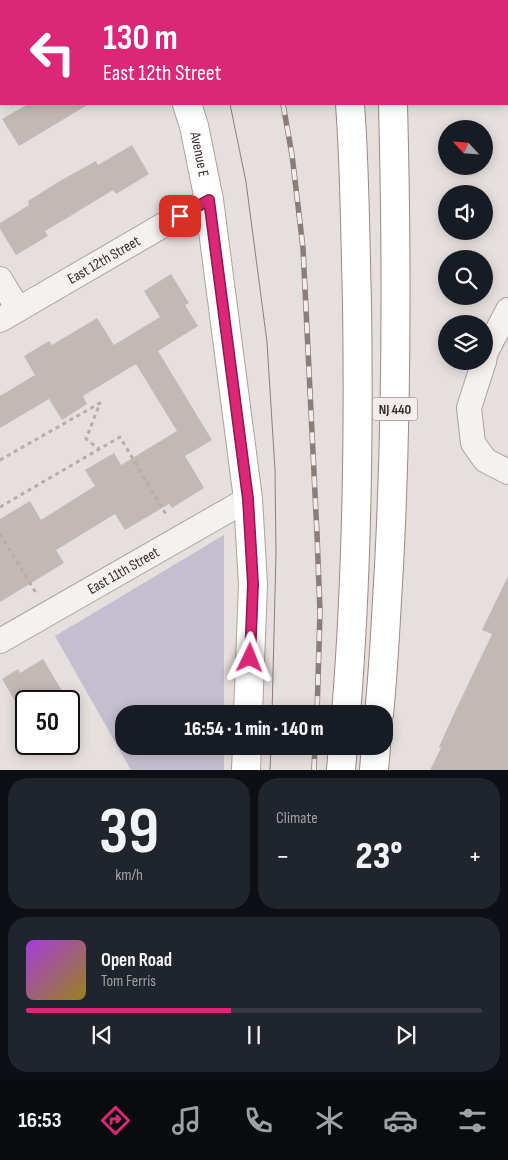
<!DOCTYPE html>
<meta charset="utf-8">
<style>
body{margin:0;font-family:"Sofia Sans Condensed",sans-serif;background:#20242c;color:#f1f3f6;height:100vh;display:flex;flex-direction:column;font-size:19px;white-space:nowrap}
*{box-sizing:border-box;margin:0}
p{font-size:16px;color:#9ea1a6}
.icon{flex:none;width:28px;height:28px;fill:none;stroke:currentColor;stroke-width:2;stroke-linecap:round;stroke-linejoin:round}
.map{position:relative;height:770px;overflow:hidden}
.details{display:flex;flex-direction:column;gap:8px;padding:8px;background:#0d0f14;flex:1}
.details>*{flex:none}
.top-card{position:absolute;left:0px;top:0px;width:509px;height:105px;box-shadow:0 2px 12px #0003;background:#db2777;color:#fff;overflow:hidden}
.needle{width:32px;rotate:296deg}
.tools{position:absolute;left:438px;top:120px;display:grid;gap:10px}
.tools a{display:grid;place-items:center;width:55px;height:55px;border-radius:50%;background:#171b24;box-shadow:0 2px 12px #0003;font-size:25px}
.speed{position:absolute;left:15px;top:690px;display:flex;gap:10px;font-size:25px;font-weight:700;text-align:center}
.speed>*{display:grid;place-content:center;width:65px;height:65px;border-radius:50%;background:#171b24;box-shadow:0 2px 12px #0003;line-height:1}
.speed .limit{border:2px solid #111;border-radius:8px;background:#fff;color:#111}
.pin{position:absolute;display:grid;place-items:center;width:42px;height:42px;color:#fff;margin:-21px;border-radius:10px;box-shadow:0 2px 8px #0006}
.me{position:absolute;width:55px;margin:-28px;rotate:2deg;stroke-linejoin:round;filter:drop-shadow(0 0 4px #0008)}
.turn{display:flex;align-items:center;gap:18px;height:105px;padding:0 20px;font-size:22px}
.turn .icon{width:65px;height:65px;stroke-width:2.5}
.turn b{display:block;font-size:35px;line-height:42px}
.big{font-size:38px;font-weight:800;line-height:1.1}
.details .card{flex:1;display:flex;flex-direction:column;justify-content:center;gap:8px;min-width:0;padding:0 18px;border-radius:20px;background:#20242c}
.details .dial{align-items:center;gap:0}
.dial b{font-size:65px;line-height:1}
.song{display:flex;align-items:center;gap:15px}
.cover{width:60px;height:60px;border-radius:8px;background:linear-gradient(135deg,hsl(280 70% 55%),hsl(50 70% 35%))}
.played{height:5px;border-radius:2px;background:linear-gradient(90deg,#db2777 45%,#363941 45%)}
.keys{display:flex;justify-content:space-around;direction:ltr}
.heat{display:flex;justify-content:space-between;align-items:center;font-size:28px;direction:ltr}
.details .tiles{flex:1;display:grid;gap:8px;grid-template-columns:1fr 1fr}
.card:last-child{grid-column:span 2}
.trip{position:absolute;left:115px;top:705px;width:278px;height:50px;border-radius:20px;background:#171b24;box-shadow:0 2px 12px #0003;font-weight:800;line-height:50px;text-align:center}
.tab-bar{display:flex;height:80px;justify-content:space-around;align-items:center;background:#090b0e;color:#9ea1a6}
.tab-bar .icon{width:35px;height:35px}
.tab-bar .on{color:#db2777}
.tab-bar b{font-size:22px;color:#f1f3f6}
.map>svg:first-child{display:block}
.green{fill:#c4bfcf}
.building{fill:#c2b8b5}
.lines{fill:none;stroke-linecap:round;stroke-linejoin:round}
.minor-casing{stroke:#aba29f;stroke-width:26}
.major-casing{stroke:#b0a19e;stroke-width:30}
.highway-casing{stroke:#9b8a86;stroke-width:30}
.path{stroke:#b5aeab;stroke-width:3;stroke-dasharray:4 4;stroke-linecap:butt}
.minor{stroke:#f4f1ef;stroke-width:24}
.major{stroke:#fff;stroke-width:28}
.highway{stroke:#fff;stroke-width:28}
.tram{stroke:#8d7d78;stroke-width:1}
.rail-casing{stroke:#8d7d78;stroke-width:5.5}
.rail{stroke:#f3edec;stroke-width:4;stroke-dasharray:11;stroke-linecap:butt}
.route-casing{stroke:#8e194d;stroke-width:12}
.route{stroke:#db2777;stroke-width:9}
.labels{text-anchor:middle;stroke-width:4;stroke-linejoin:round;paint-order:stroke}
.shield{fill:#f3edec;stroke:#726663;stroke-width:1}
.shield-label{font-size:14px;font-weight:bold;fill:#3b2c28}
.street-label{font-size:15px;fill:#3b2c28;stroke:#f3edec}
</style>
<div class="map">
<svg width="508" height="770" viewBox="0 0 508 770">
<rect width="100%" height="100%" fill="#e5dfdd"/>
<!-- green -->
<path class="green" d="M224,535V714H124V746H224V770H131L55,636Z"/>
<!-- building -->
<path class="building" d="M28,104H89L19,146L2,119Z
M132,145L149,174L116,194L113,190L62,221L45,231L48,236L16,255L0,229V223L29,205L28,201L60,181L96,161L98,165Z
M171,274L189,303L185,305L198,326L158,351L212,440L185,456L204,488L172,508L169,504L125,530L115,514L56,550L64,563L0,602V519L30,501L41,520L95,486L85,470L114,453L121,465L177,431L136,364L83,396L87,404L62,420L49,399L0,428V396L35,375L24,356L49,341L52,345L97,318L114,345L160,317L144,291Z
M508,576V770H430L441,748L439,747L452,718L492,634L482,630Z
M43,659L68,701H15L2,679L18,669L20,673Z"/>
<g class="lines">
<defs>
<g id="minor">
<path d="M0,279L18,309"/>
<path id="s1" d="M0,320L179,216L209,200"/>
<path d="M484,361L469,408L473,443L485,460L508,472"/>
<path d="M484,361L486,352L508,310"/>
<path id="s2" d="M0,641L248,499"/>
</g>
<g id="major">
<path d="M153,0V1"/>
<path id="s3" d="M187,104L194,126L209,200L248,499L253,584L248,714"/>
<path d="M246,770L247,746"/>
</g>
<path id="highway" d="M344,0V1
M389,0V1
M346,714C357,577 359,438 357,301C355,235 355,169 350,104
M379,714C384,665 386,615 389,566C397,412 397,258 393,104
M341,770L343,746
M374,770L376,746"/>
</defs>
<!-- minor casing -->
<use href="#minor" class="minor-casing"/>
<!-- major casing -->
<use href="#major" class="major-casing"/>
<!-- highway casing -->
<use href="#highway" class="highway-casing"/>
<!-- path -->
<path class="path" d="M0,460L100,403L86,439L99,449
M0,507L120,437L167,516
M0,534L36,593"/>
<!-- minor -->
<use href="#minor" class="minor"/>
<!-- major -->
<use href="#major" class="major"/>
<!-- highway -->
<use href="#highway" class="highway"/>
<!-- tram -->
<path class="tram" d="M207,0L208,1
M230,104L246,182L267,342L275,470L276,553L272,714
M270,770L271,746"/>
<defs>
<path id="rail" d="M260,0L261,1
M283,104L292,155L303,248L317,534L320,612L317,714
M314,770L315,746"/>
</defs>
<!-- rail casing -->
<use href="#rail" class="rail-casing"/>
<!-- rail -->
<use href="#rail" class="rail"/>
</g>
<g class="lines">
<defs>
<path id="route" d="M180,216L209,200L248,499L253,584L250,658"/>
</defs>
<!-- route casing -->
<use href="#route" class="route-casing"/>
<!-- route -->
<use href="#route" class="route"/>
</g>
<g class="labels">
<!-- shield labels -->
<rect class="shield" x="372.5" y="397.5" width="45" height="23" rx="4"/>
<g class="shield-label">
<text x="395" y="414">NJ 440</text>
</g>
<!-- street labels -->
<g class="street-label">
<text dy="5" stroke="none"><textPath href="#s3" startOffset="52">Avenue E</textPath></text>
<text dy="5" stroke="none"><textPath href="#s1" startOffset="120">East 12th Street</textPath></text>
<text dy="5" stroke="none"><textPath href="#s2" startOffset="142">East 11th Street</textPath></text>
</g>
</g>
</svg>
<div class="tools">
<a><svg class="needle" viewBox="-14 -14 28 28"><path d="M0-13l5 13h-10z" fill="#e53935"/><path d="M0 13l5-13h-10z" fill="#9ea1a6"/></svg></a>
<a><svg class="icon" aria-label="sound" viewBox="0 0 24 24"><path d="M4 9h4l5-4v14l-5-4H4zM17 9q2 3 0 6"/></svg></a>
<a><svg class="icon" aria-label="search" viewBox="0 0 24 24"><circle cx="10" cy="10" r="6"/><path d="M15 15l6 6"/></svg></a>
<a><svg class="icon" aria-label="layers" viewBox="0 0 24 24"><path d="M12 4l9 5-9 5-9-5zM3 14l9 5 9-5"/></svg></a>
</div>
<div class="speed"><div class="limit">50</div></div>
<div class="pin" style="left:180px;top:216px;background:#d93025"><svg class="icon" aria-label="arrive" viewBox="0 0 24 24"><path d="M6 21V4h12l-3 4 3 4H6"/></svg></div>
<svg class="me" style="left:250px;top:658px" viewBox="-20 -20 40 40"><path d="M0-17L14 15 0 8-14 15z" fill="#db2777" stroke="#fff" stroke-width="4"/></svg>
<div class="trip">16:54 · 1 min · 140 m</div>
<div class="top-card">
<div class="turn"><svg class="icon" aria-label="left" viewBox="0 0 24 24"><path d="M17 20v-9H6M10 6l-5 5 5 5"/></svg><div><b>130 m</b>East 12th Street</div></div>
</div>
</div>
<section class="details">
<div class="tiles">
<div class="card dial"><b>39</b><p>km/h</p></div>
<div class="card"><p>Climate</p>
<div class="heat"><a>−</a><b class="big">23°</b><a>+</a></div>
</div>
<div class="card">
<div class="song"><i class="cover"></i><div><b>Open Road</b><p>Tom Ferris</p></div></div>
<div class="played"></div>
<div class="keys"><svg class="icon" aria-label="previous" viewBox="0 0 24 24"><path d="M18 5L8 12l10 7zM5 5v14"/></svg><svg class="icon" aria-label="pause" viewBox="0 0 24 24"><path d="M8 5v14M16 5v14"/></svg><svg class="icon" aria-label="next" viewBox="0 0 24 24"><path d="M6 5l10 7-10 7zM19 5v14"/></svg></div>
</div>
</div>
</section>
<nav class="tab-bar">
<b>16:53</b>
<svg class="icon on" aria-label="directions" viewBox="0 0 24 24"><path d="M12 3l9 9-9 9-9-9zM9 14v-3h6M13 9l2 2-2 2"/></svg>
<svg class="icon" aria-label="music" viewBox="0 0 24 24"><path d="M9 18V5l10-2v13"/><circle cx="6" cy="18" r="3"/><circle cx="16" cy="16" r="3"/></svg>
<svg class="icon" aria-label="phone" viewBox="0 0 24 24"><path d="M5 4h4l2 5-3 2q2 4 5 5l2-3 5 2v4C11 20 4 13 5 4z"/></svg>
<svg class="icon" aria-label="climate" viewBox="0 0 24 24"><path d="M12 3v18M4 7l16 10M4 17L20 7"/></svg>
<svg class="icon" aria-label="car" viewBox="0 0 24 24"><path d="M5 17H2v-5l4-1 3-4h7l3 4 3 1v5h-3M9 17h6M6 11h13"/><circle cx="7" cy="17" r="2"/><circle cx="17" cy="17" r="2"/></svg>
<svg class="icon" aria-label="filters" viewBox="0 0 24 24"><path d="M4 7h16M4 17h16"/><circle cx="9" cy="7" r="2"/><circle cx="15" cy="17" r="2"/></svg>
</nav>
